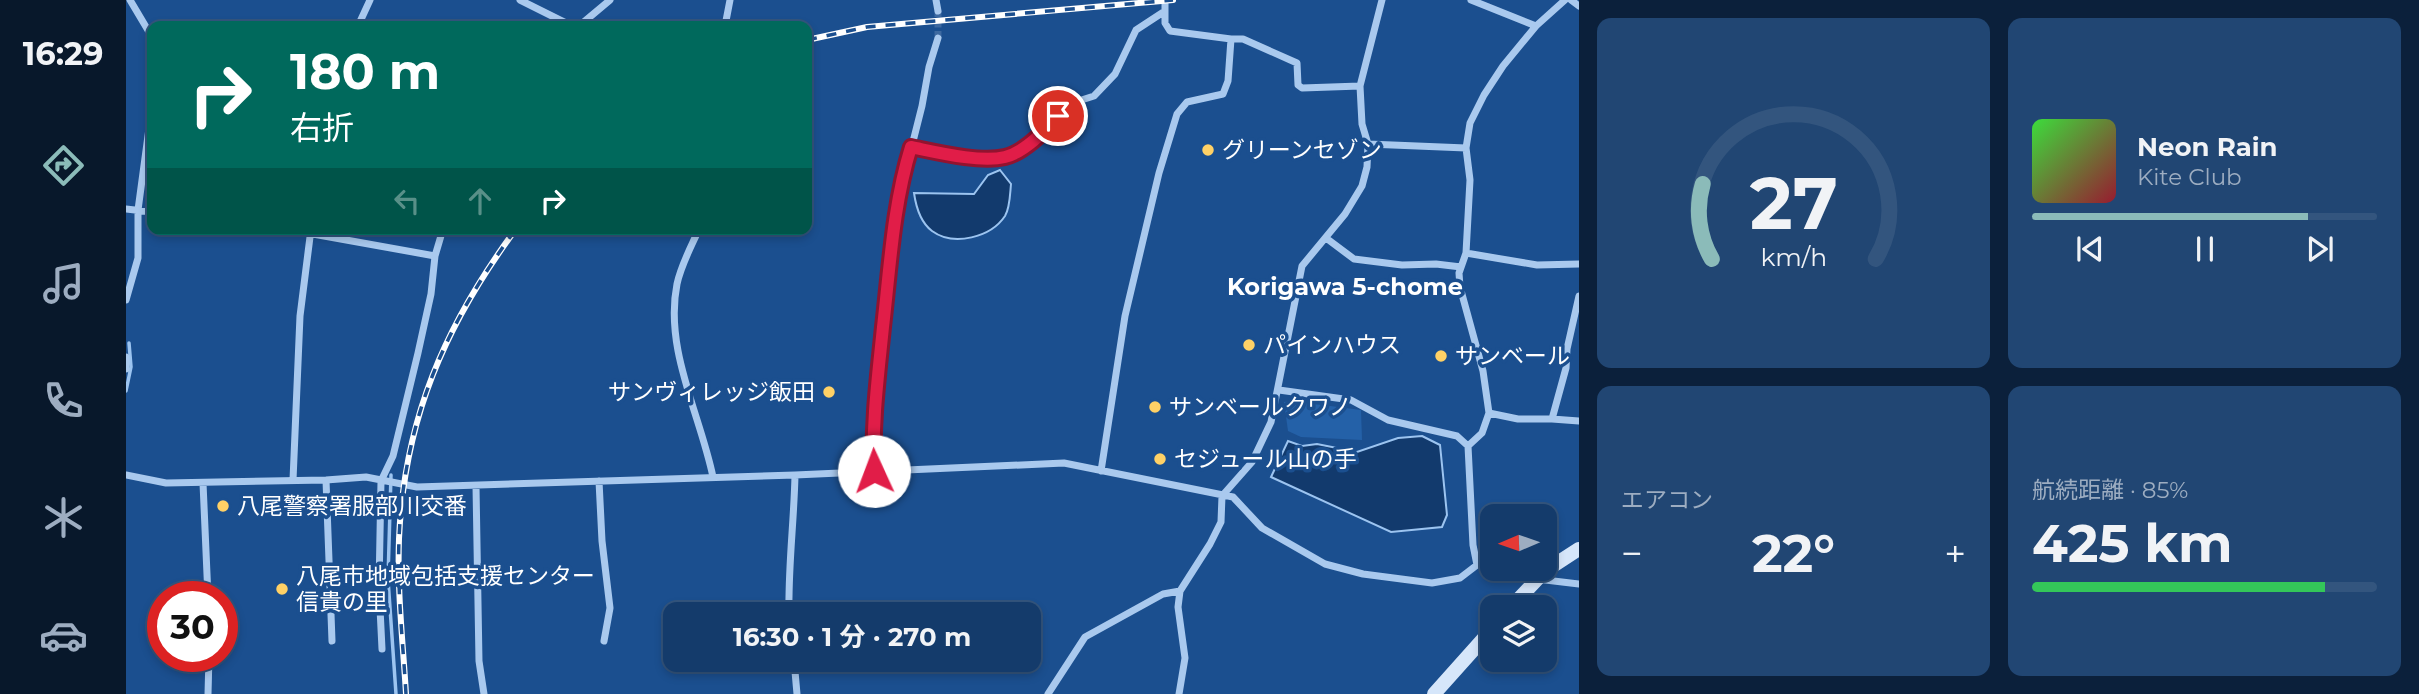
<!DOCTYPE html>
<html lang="ja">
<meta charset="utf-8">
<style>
body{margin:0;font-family:Montserrat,"Noto Sans JP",sans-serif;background:#214673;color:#f1f3f6;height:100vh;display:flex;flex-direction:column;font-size:26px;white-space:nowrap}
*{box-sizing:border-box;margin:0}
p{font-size:23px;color:#9dadc1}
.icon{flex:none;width:38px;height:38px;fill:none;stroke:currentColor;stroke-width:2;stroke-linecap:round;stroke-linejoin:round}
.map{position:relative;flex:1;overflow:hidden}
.details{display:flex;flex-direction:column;gap:18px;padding:18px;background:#0b203b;width:840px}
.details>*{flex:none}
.hud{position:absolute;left:21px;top:21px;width:665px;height:214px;border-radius:14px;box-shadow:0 4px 10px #0003,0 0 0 2px #33557e;background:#00695c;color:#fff;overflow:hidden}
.needle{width:46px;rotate:268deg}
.fabs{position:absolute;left:1354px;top:504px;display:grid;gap:14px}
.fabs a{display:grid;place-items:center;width:77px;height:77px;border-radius:14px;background:#143b6b;box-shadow:0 4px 10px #0003,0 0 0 2px #33557e;font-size:35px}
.speed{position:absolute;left:21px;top:581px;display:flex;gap:14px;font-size:35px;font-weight:700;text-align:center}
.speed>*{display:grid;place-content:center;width:91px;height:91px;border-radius:50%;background:#143b6b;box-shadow:0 4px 10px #0003,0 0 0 2px #33557e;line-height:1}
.speed .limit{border:10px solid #d22;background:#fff;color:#111}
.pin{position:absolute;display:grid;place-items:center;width:60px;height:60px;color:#fff;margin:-30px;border:4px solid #fff;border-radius:50%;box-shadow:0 2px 7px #0007}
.me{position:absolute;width:77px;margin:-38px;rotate:358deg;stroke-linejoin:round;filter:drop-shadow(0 0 5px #0008)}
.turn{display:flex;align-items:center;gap:24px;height:147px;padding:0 28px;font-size:32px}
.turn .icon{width:91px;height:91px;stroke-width:2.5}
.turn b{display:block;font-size:49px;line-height:60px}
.lanes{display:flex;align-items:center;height:66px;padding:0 28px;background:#0003;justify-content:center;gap:35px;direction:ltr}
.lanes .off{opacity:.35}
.big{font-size:52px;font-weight:700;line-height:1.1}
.details .card{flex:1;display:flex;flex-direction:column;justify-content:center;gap:10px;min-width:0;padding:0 24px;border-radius:14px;background:#214673}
.details .dial{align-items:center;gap:0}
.dial svg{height:182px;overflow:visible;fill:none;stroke:#33557e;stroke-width:7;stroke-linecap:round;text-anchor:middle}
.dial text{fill:#f1f3f6;stroke:none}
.song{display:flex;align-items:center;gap:21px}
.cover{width:84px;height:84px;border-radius:10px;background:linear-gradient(135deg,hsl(120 70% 55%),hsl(350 70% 35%))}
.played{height:7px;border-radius:4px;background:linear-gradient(90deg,#8bbbb9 80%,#33557e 80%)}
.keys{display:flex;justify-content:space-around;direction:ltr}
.heat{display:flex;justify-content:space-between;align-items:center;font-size:38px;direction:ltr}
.charge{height:10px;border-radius:5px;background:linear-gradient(90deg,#34c759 85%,#33557e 0)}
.details .tiles{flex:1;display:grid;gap:18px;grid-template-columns:repeat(2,1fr)}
.trip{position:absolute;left:537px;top:602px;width:378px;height:70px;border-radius:14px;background:#143b6b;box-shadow:0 4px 10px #0003,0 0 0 2px #33557e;font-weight:700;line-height:70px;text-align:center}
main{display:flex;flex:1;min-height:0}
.dock{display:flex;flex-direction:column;width:126px;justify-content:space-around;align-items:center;background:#08182b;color:#9dadc1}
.dock .icon{width:49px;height:49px}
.dock .active{color:#8bbbb9}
.dock b{font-size:32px;color:#f1f3f6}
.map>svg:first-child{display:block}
.green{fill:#2461a8}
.water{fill:#123a6d;stroke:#9cc4f0;stroke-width:2}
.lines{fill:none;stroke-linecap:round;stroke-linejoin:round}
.stream{stroke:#9cc4f0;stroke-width:3.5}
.minor-tunnel{stroke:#3d69a0;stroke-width:7;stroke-dasharray:7 3.5;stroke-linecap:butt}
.minor{stroke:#a9c9ee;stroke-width:7}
.secondary{stroke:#d6e6fa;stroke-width:14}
.rail-casing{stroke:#fff;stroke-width:6}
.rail{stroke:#1b4f8f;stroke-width:3.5;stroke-dasharray:10;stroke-linecap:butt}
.route-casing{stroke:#92132f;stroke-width:18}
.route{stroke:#e11d48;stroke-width:12}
.poi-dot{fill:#ffd166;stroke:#1b4f8f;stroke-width:2.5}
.labels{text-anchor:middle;stroke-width:7;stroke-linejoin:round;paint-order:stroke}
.poi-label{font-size:23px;fill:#fff;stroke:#1b4f8f;text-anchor:start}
.neighbourhood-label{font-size:24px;font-weight:bold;fill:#fff;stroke:#1b4f8f}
</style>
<main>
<nav class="dock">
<b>16:29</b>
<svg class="icon active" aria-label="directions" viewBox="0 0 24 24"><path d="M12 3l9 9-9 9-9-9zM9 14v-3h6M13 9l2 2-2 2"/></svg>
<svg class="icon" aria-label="music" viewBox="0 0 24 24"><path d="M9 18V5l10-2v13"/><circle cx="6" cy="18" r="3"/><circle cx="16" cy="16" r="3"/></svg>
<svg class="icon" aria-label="phone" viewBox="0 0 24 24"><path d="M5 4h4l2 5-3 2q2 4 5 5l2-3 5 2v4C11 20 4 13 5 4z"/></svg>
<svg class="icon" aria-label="climate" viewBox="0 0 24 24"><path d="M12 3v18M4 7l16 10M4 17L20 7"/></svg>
<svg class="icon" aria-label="car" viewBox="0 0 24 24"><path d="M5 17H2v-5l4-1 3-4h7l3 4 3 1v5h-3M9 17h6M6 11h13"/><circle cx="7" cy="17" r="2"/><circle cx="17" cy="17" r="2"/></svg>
</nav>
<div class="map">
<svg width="1453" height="694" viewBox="0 0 1453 694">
<rect width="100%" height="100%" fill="#1b4f8f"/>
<!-- green -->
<path class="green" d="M1166,401L1235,410L1236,440L1175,437L1162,431L1158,402Z"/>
<!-- water -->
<path class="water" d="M874,170L885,184C884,194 884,208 879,216C865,237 828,247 806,231C794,222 790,207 788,193L848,194L862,175Z
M1296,436L1314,445L1321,515L1316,527L1265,532L1145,477L1162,441L1176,446L1191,444L1231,452L1272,438Z"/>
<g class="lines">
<!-- stream -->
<path class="stream" d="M0,391L5,367L3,343
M265,475L262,579L270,694"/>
<!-- minor-tunnel -->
<path class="minor-tunnel" d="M812,38V11"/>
<!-- minor -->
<path class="minor" d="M4,0L26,37
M394,0L446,26
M810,0L812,11
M1345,0L1410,26
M1445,0L1453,6
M232,26L244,0
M453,26L484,0
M599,26L604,0
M1105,39H1117L1171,63L1172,85L1176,88L1234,86
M1242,144L1340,148
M785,147L846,157H878L889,152L920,129L943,104L968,96L989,74L1010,30L1039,11V0
M0,209L26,212
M159,229L309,256
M573,229C565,247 555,265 551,284C538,349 574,414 587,477
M1200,238L1228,259L1276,265L1310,264L1335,267
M1340,253L1411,265L1453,264
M0,300L12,258V210L26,106
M0,357V369
M1153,390L1225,400L1262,420L1331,436L1342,446L1347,545L1351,565
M1363,413L1392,419H1426L1440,368L1441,349L1453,296
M1426,419L1453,421
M1342,446L1356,433L1363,413L1357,371L1334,287L1333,273L1340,253L1344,180L1340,148L1344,123L1358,95L1377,66L1410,26L1439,0
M748,471V395L774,193L796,106L803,67L812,38
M975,471L999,316L1033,173L1051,114L1061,102L1097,94L1102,81L1105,39L1044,31L1039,23V11
M0,475L40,483L200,480L240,477L291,487L669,475L938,463L1107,497L1136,528L1199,564L1237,574L1306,583L1334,578L1351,565
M167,480L174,316L185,229
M200,480L206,641
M473,481L476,541L484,608L478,641
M77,483L82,597
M350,486L353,661L358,694
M1368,569L1411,579L1453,584
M663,614C662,567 668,522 669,475
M256,649L253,588L255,481L267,456L292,353L305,294L309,256L317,229
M668,660L671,694
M82,694L83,656
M922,694L959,637L1037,594L1054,591
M1053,694L1059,658L1052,607L1054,591L1084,544L1095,522L1096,496L1126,462L1145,422L1176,266L1219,214L1236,186L1241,167L1242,144L1236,124L1234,86L1256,0"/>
<!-- secondary -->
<path class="secondary" d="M1385,607L1419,571L1453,549
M1308,694L1367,628"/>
<defs>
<path id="rail" d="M681,40L741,27L1047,0
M280,694C277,643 271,591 273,539C278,419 319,325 390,229"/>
</defs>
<!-- rail casing -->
<use href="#rail" class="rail-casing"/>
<!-- rail -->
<use href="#rail" class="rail"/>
</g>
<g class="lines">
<defs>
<path id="route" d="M748,471C746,421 752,377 757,327C764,267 767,205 785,147C810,152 854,163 879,157C899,152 919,131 932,116"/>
</defs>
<!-- route casing -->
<use href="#route" class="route-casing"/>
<!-- route -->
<use href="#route" class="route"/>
</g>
<!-- markers -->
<g class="poi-dot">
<circle cx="1082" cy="150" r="7"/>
<circle cx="1123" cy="345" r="7"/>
<circle cx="1315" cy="356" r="7"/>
<circle cx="703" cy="392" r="7"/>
<circle cx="1029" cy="407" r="7"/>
<circle cx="1034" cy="459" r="7"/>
<circle cx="97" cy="506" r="7"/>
<circle cx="156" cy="589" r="7"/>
</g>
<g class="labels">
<!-- poi labels -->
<g class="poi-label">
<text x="1096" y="158">グリーンセゾン</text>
<text x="1137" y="353">パインハウス</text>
<text x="1329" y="364">サンベール</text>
<text x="689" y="400" text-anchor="end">サンヴィレッジ飯田</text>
<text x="1043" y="415">サンベールクワノ</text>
<text x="1048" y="467">セジュール山の手</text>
<text x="111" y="514">八尾警察署服部川交番</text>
<text x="170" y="584">八尾市地域包括支援センター<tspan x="170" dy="26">信貴の里</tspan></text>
</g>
<!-- neighbourhood labels -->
<g class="neighbourhood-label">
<text x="1219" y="295">Korigawa 5-chome</text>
</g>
</g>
</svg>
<div class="fabs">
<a><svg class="needle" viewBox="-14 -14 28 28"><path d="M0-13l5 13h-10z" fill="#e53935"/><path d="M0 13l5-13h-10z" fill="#9dadc1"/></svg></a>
<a><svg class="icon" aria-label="layers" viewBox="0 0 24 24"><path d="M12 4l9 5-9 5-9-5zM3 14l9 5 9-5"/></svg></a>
</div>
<div class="speed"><div class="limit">30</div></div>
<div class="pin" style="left:932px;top:116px;background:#d93025"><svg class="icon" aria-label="arrive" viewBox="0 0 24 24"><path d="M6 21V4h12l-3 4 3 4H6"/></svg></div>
<svg class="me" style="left:748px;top:471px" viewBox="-20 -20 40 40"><circle r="19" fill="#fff"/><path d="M0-13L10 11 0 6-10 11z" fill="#e11d48"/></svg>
<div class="trip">16:30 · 1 分 · 270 m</div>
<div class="hud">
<div class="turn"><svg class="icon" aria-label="right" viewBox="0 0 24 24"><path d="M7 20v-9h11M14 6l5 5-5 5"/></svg><div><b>180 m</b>右折</div></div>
<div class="lanes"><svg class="icon off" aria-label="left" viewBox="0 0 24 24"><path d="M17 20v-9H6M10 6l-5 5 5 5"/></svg><svg class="icon off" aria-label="ahead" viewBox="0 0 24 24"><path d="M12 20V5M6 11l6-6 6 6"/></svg><svg class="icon" aria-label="right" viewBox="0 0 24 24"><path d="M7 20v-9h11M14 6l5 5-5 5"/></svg></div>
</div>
</div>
<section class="details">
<div class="tiles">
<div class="card dial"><svg viewBox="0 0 100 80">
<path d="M14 69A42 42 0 1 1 86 69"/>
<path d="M14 69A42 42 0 0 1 10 36" stroke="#8bbbb9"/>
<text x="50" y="56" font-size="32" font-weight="700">27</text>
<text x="50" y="72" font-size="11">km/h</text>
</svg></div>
<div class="card">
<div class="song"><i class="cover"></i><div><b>Neon Rain</b><p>Kite Club</p></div></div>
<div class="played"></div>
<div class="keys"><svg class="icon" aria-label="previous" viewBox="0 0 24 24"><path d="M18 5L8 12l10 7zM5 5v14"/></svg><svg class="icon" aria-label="pause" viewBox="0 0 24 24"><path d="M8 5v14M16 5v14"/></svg><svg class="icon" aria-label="next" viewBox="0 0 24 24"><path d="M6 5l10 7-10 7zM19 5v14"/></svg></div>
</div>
<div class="card"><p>エアコン</p>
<div class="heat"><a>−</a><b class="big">22°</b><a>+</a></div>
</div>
<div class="card"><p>航続距離 · 85%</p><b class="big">425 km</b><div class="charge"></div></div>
</div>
</section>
</main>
